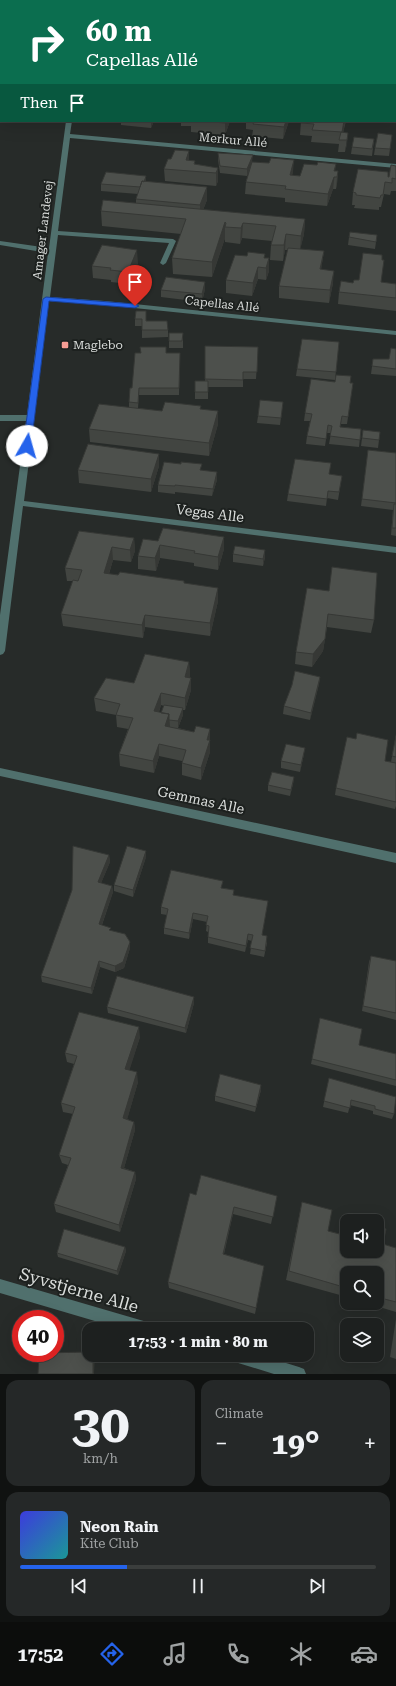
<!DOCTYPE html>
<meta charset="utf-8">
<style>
body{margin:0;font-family:"Roboto Serif",serif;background:#252828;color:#f1f3f6;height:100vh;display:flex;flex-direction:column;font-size:15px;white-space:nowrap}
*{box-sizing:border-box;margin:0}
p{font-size:13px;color:#a0a3a4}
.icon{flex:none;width:22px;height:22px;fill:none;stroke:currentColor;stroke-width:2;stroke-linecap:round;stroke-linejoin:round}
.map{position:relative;height:1374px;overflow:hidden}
.details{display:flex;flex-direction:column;gap:6px;padding:6px;background:#101211;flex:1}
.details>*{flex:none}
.guide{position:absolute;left:0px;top:0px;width:396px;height:122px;box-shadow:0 4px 16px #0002,0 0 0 1px #3b3e3d;background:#0b6e4f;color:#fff;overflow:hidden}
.buttons{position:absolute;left:340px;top:1214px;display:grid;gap:8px}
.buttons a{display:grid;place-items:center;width:44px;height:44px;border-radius:8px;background:#1d201f;box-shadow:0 4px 16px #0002,0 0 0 1px #3b3e3d;font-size:20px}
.speed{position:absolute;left:12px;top:1310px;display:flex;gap:8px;font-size:20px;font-weight:700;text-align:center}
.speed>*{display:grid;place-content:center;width:52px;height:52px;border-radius:50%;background:#1d201f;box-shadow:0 4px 16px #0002,0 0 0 1px #3b3e3d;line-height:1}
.speed .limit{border:6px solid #d22;background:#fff;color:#111}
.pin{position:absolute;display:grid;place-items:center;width:34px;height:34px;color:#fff;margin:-41px -17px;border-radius:50% 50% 50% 0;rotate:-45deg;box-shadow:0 0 4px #0007}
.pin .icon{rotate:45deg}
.me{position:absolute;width:44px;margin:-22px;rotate:7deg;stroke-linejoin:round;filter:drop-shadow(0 0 3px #0008)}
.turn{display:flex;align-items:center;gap:14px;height:84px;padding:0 20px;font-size:18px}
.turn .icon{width:52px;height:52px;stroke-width:2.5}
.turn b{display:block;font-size:28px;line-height:34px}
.then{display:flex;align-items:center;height:38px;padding:0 20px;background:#0003;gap:8px;font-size:15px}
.big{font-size:30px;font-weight:700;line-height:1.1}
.details .tile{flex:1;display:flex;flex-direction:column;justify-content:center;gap:6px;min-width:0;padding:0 14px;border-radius:12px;background:#252828}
.details .dial{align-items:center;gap:0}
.dial b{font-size:52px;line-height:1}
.song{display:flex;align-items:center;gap:12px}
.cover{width:48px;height:48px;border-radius:6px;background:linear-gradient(135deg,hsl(240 70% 55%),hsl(180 70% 35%))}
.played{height:4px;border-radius:2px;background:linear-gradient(90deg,#2563eb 30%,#3b3e3d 30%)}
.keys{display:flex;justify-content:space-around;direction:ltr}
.heat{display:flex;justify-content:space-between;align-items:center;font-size:22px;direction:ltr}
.details .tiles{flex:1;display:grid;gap:6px;grid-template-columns:1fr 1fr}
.tile:last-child{grid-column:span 2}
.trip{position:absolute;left:82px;top:1322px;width:232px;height:40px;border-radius:12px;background:#1d201f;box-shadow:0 4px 16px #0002,0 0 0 1px #3b3e3d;font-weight:700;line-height:40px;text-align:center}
.dock{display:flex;height:64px;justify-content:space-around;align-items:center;background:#0c0d0c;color:#a0a3a4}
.dock .icon{width:28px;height:28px}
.dock .selected{color:#2563eb}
.dock b{font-size:18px;color:#f1f3f6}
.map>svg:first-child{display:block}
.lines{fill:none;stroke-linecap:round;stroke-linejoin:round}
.minor{fill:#50706d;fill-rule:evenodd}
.wall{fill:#424541;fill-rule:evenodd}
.shaded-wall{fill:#363835}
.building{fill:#4d504c;stroke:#363835}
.route{fill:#2563eb;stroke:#184099}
.poi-dot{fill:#f59c93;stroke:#1d211f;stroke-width:1.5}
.labels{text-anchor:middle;stroke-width:4;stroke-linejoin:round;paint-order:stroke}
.far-street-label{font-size:12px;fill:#dadddb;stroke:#1d211f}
.far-poi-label{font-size:12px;fill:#dadddb;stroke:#1d211f;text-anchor:start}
.street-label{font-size:14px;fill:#dadddb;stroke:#1d211f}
.near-street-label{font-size:17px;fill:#dadddb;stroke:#1d211f}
</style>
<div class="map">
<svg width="396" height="1374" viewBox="0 0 396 1374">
<rect width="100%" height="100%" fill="#272b29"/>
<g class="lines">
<!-- minor -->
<path class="minor" d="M82,0H88V1H82Z
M395,61H396V65H395Z
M0,104H1V108H0Z
M66,121H72L70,134L396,164V168L70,138L58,231L173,239L176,241L166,263L163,265L160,263L169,243L58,235L50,297L105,301L396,331V335L105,305L49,301L24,501L396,547V553L23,506L5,651L3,654L0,655V615L26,421H0V415H27L48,253L0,245V241L49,248Z
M0,768L396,853V863L0,776Z
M0,1279L147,1322L152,1324L154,1329H122L0,1293Z
M228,1355H260L299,1367L304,1369L306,1374H274L235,1362L230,1360Z"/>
</g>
<!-- wall -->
<path class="wall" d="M0,0H34L33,1H1V14H0Z
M186,0H210V1H186Z
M269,0H285L284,1H274Z
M366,0H396V3H395V1H374Z
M395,38H396V55H395Z
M0,60V62L1,61V89L0,88Z
M113,121H154L151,128L121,125V123H113Z
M181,121H230L225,135L191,132V126H181Z
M246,121H289L283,139L252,136L253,130L246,129Z
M301,121H346L343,133H348L345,152H338L339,144L311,142L312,136L300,135Z
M392,135L389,156L374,155L375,148Z
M374,139L372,156L351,154L352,147Z
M218,153L293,172L292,175L300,176L335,171H338L337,184L336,189H333L327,206L285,202V198L245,194L246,182L251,166L247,176L220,173L218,160Z
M189,160L195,161V164L218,168V181L216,186L165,181L164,169Z
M396,166V191H391L390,195L384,194L381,207H379V210L354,208L355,205H352L353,192L388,177H389Z
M146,176V182L207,187V200L203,210L305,219L304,234L300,249L324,251L321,269L333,283L329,303L279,298V286L288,250H285L283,261L270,260L271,245L272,241L242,238L240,244L225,242V238L212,277L173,274L172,258L181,234L102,226L101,211L136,203V199L138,194L101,191V184Z
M377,235L375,249L348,245L349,237Z
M265,258H269V271L266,280L258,279L252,296L226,293V280Z
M382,260L381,282L396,284V311L338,304L339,292L353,283L359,280Z
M138,263L129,284L111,282V280L93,278L92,266Z
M205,289L202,302L161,297V290Z
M136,311L147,321L168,330V337L142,338V326H135V319Z
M183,333V348H169V341Z
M339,342L335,380L296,376L297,369Z
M205,346L258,347L256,379H243V387H208V399H195V381H205Z
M396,349V376L371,374L373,359H389Z
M166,353H180L179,395H139L138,408L162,411L201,409L218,424L209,456L90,442L89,429L129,407V402L132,388Z
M350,383H353L347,424H341L340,427L361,429L359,447L329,444L331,433H327L325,446L306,444L307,436L310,421H304L305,413Z
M283,402L280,425L257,423L258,416Z
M363,430L379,440L378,448L361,446Z
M368,450L396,453V536L391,535L393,510L361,506Z
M159,466L151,492L79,483L78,470Z
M202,470L217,480L212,496L175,492V494L158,492V485Z
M330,474L342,476L338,500L327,498L326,506L287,501L288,494Z
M79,531L134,538L135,551L131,562L113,560L109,574L184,581V583L218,601L210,636L145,627L143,638L63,626L61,614L73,581H67L65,568Z
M224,537V549L218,570L194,566V563L160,558L156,571L138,569V556L158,541Z
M233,554L265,557L263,566L233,562Z
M307,588L374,620L371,633L327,627L323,651L312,667L295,664L296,652Z
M189,662L190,675L189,678H191V690L185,710H183V715L178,728L194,732L210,729V752L201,780L182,775V761L159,756L154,773L120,766L119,754L128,729L117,727L116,715L96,711L94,698ZM161,705L164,706L161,713L159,712Z
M320,677L319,684L310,720L283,714L284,706Z
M396,734V806L395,809L335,795L336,788L385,761L391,762Z
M304,754L300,772L281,768V761Z
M294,777L293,784L290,796L268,791V785Z
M109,855L110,862L101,883L112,886L113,892L102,925L111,931L130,948L124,968L115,972L100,967L92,994L42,982L41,976Z
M146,857L133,897L114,891V885Z
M223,888L234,890L233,895L267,907L262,935L267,943L264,957L250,954L252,941L248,940L245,952L208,943V932L206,931L207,922L193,919L189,939L164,934V928L167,915L161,914V907Z
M371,956L396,961V1020L362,1011L369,962Z
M194,1003L186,1033L108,1013L107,1007Z
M320,1018L359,1045L396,1054V1086L311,1064Z
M140,1037L129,1070L138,1082L127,1119L134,1122L135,1130L124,1168L135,1172L136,1179L120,1232L56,1212L54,1204L68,1165L62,1163L59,1155L73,1114L63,1112L61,1103L74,1064L67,1062L65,1053Z
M329,1078L394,1114L392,1119L373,1114V1111L350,1105L348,1113L323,1107Z
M261,1090L255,1112L215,1101V1096Z
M196,1195L277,1196L271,1224L233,1214L224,1254L264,1266L255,1314L169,1288L168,1282Z
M302,1202L328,1231L396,1248V1312L366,1303H377V1273H347V1297L286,1280Z
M125,1247L126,1251L118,1275L58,1257L57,1253Z
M396,1319V1359L390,1357Z"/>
<!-- shaded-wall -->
<path class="shaded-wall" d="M151,121H154L151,128Z
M226,121H230L225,135V123Z
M286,121H289L283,139L284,127Z
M344,121H346L345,122L342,140V132Z
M348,133L347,145L345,152L347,140Z
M189,151V163L186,160Z
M253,155L252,162L247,176V169Z
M294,160L293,172L289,187L290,175Z
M336,164L333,189L327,206L328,194Z
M218,168V181L216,186V173Z
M338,171L337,184L336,189L337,177Z
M146,176V183L142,187Z
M207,187V200L200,217V205Z
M305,219L304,234L300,251L301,236Z
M225,222V238L212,277V262Z
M243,223L242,238L240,244L241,228Z
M286,234L285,250L283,261L284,245Z
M137,250L138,263L129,284L128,272Z
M324,251L322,264L319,282L320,269Z
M269,258V271L266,280V268Z
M258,267V279L252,296L253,283Z
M334,271L333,283L329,303L330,290Z
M205,282V289L202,302V294Z
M218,411V424L209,456V443Z
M159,454V466L151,492V479Z
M217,472V480L212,496L213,489Z
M224,537V549L218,570V557Z
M134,538L135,551L131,562L130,550Z
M160,545V558L156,571L155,558Z
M112,547L113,560L105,586L104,573Z
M265,550V557L263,566V559Z
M218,588V601L210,636V623Z
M145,615V627L143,638L142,625Z
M325,639L323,651L312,667L313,654Z
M189,662L190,675L185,689V677Z
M320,677L319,684L310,720L311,713Z
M191,678V690L185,710V698Z
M161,693V705L155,723L154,711Z
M183,708V715L178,728V721Z
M169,714L170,727L165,726Z
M210,729V752L201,780V768L207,740Z
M159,744V756L154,773L153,761Z
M305,748L304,754L300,772L301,765Z
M294,777L293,784L290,796L291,790Z
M146,851V857L133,897V890Z
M109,855L110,862L99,888L98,882Z
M112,886L113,892L100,930L99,924Z
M193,913V919L189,939V933Z
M248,934V940L245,952Z
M130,942V948L124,968L115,972V966Z
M99,961L100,967L92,994L91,988Z
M194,997V1003L186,1033L185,1028Z
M139,1027L140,1037L127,1078L125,1069Z
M137,1072L138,1082L125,1127L123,1118Z
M261,1085V1090L255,1112L256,1107Z
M134,1122L135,1130L122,1175L121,1168Z
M135,1172L136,1179L120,1232L119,1225Z
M234,1207L233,1214L222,1260L223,1254Z
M125,1247L126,1251L118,1275L117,1271Z
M93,1355H95L94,1374H93Z"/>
<!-- building -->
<path class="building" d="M117,0H165V1H116Z
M321,0H331V1H321Z
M395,38H396V49H395Z
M1,61V82H0V62Z
M199,121H226L225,123Z
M254,121H286L284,127L253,124Z
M301,121H344L342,132L312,130L314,124L301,123Z
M341,132L348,133L347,140H339Z
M378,133L392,135L390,149L375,148Z
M354,137L374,139L372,149L352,147Z
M175,150L189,151L186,160L195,161L194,164L218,168L216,173L164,169L168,159H171Z
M218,153L253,155L247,169L220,166Z
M271,158L294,160L290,175L300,176L304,164L317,165L318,162L336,164L334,171H338L337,177H334L328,194L285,189L286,186L246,182L252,162L269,163Z
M391,165L396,166V179L392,178V183L385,182L383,195H381L380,198L356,195V193L353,192L358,169L388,172V177H389Z
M106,172L146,176L144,182L142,181L140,187L101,184Z
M142,181L207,187L200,205L136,199Z
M103,200L305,219L301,236L286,234L284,245H271L276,226L243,223L241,228L225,227L226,223L225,222L212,262L172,258L186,219L101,211Z
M350,232L377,235L376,242L349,237Z
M102,245L137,250L128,272L110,270L111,268L92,266Z
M288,248L324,251L320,269L334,271L330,290L279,286Z
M248,252L265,254L264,258H269L266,268L258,267L253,283L226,280L235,255L247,256Z
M363,253L382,255V260H384L381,282L396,284V298L339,292L341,281L353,283L354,280H359Z
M166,277L205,282L202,294L161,290Z
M136,311H146V321H167L168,330H142V319H135Z
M169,333H183L182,341H169Z
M302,339L339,342L336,372L297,369Z
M205,346L258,347L257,372H243V380L205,379Z
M140,347H166V353H180L179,388H139L138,403L129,402L130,388H132L135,353H141Z
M391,348L396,349V369L372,366L373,359H389Z
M336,375L351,376L350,383H353L348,417L342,416L340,427L361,429L360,440L330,436L332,426L328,425L326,439L307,436L312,414L305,413L311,379L335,382Z
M195,381H208V392H195Z
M260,400L283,402L281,418L258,416Z
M165,402L201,406L200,409L218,411L209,443L89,429L99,404L162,411Z
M363,430L380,432L379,440L362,438Z
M88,444L159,454L151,479L78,470Z
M368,450L396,453V503L362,499Z
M295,459L331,463L329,474L342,476L339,492L328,491L327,499L288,494Z
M164,462L181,464V462L202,464L200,470L217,472L213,489L175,485V486L158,485Z
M394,504H396V528H392Z
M163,528L224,537L218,557L194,553L195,551L160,545L155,558L138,556L143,539L158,541Z
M79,531L134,538L130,550L112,547L104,573L118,575L120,572L184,581V583L218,588L210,623L145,615L142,625L61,614L73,580L78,581L82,570L65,568Z
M235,546L265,550L263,559L233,554Z
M332,567L377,573L374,620L328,614L325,639L313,654L296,652L307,588L329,591Z
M145,654L189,662L185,677L191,678L185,698L161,693L154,711L169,714L165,726L194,732L196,726L210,729L207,740H210L201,768L182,763L186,750L159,744L153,761L119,754L133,718L116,715L120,704L94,698L106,678L134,683Z
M295,671L320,677L311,713L284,706L292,685Z
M164,705L183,708L178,721L169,720V714L161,713Z
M357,733L388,740L385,761L396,763V802L336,788L347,737L356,739Z
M396,736V757L392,756Z
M286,744L305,748L301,765L281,761Z
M272,772L294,777L291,790L268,785Z
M73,846L109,855L98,882L112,886L99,924L111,928L109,930L125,934L130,942L123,962L115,966L99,961L91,988L41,976L72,890Z
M127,846L146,851L133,890L114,885Z
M171,870L223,881L221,888L234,890L233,895L268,901L262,935L267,936L265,951L250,948L253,935L248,934L246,946L208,937L209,926L206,925L208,916L193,913L189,933L164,928L168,909L161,907Z
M371,956L396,961V1013L363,1006Z
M117,976L194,997L185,1028L107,1007Z
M79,1012L139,1027L125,1069L137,1072L123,1118L134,1122L121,1168L135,1172L119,1225L54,1204L71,1158L59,1155L75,1107L61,1103L77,1056L65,1053Z
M320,1018L362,1029L359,1045L396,1054V1080L312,1059Z
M220,1074L261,1085L256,1107L215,1096Z
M329,1078L396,1097L394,1114L375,1109V1106L351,1100L350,1108L324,1101Z
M201,1175L277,1196L273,1217L234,1207L223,1254L264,1266L256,1308L168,1282L190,1193L196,1195Z
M302,1202L332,1210L328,1231L347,1236V1251H377V1226L386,1229L383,1244L396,1248V1302L377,1297V1273H347V1288L289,1271Z
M64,1229L125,1247L117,1271L57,1253Z
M89,1352V1355H93V1374H38L39,1353Z"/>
<!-- route -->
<path class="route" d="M46,297L135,304L139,306L135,308L49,301L31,446L27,449L23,446L43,299Z"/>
<!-- markers -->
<rect class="poi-dot" x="61" y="341" width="8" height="8" rx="2"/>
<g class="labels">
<!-- far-street labels -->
<g class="far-street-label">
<text transform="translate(233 140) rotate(5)" y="4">Merkur Allé</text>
<text transform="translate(43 230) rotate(-83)" y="4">Amager Landevej</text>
<text transform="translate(222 304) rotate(6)" y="4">Capellas Allé</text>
</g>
<!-- far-poi labels -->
<g class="far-poi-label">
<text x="73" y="349">Maglebo</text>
</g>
<!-- street labels -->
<g class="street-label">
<text transform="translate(210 513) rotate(7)" y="5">Vegas Alle</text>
<text transform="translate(201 800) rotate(12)" y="5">Gemmas Alle</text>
</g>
<!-- near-street labels -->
<g class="near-street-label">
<text transform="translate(79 1290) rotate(16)" y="6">Syvstjerne Alle</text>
</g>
</g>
</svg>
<div class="buttons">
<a><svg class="icon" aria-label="sound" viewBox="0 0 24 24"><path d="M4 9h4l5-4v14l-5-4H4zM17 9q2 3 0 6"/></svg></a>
<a><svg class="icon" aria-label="search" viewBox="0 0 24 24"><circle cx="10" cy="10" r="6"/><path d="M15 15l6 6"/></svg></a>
<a><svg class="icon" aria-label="layers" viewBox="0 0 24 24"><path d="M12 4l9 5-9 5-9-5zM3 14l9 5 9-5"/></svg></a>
</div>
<div class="speed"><div class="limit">40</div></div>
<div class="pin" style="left:135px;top:306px;background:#d93025"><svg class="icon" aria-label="arrive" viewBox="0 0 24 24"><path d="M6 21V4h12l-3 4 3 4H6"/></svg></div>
<svg class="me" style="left:27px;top:446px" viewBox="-20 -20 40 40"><circle r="19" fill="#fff"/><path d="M0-13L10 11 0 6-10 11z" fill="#2563eb"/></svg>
<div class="trip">17:53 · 1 min · 80 m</div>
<div class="guide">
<div class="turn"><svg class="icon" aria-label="right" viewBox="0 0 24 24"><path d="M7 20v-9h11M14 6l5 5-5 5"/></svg><div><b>60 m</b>Capellas Allé</div></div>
<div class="then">Then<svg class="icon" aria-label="arrive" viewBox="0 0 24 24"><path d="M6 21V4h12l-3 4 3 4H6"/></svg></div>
</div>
</div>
<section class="details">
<div class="tiles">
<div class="tile dial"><b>30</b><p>km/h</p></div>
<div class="tile"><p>Climate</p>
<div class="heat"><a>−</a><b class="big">19°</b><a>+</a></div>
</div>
<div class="tile">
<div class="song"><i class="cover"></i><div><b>Neon Rain</b><p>Kite Club</p></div></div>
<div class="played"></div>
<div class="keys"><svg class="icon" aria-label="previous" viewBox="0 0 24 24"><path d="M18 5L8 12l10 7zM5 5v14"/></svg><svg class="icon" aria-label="pause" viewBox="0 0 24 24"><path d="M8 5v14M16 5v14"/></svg><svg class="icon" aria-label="next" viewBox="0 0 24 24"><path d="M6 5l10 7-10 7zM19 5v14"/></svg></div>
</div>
</div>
</section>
<nav class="dock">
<b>17:52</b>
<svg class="icon selected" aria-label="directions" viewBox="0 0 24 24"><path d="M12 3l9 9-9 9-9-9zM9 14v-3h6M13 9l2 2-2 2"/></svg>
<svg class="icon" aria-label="music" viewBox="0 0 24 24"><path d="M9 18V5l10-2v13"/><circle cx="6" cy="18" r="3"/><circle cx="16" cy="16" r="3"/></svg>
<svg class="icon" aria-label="phone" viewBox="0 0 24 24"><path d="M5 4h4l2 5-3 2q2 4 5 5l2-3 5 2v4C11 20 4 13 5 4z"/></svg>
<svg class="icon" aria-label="climate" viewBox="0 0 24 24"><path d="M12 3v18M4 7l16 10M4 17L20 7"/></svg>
<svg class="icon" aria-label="car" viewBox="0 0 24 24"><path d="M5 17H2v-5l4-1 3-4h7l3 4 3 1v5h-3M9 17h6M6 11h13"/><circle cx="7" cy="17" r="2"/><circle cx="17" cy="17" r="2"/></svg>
</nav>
